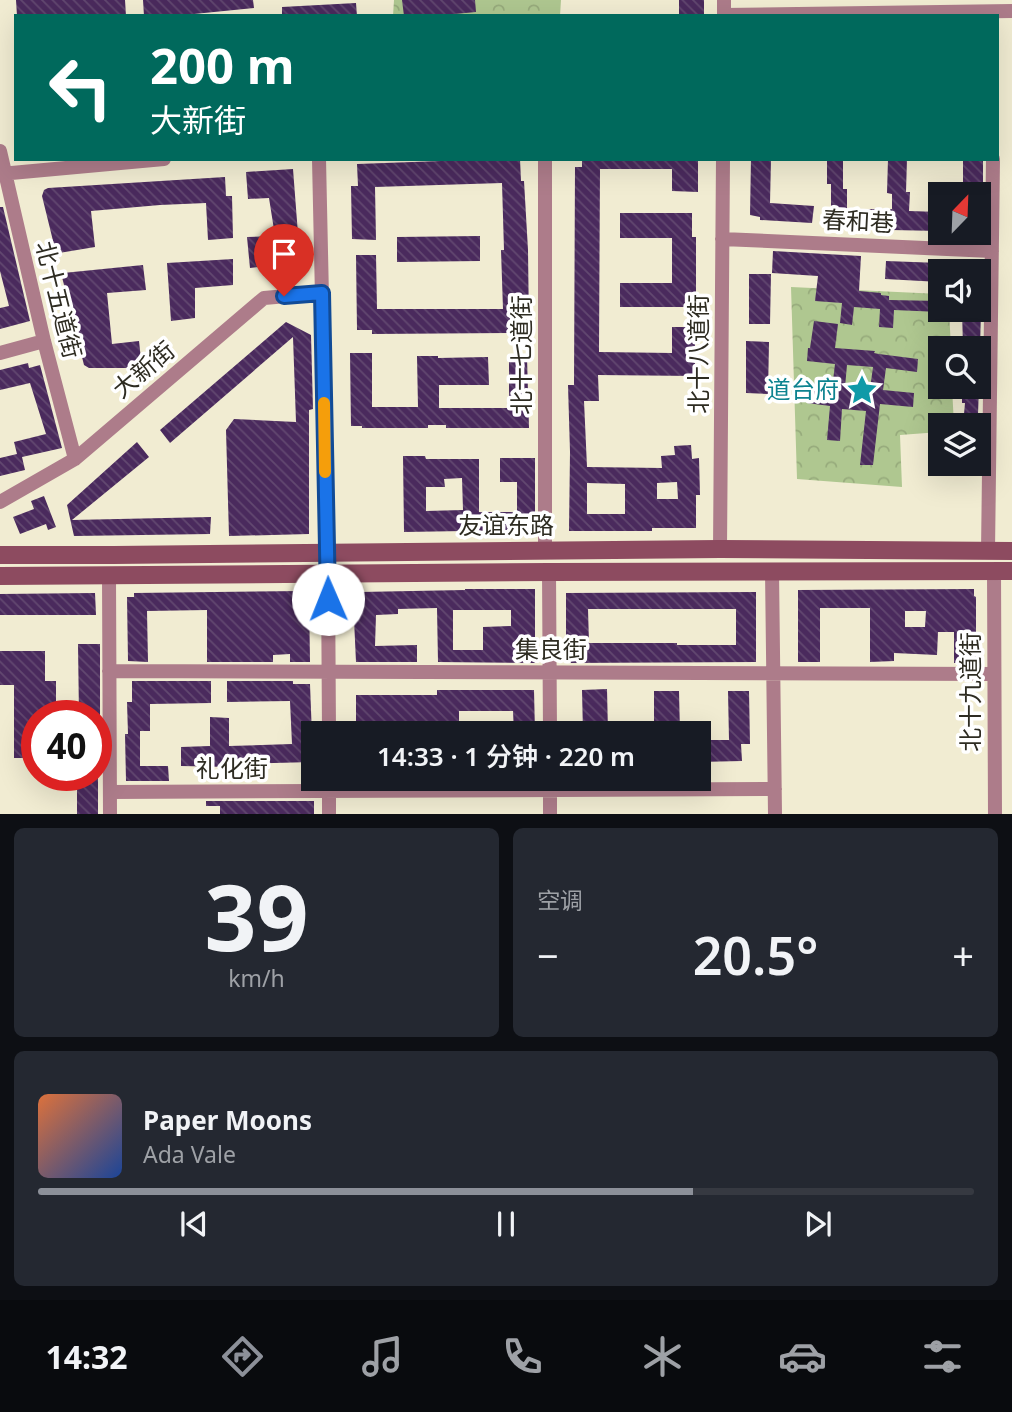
<!DOCTYPE html>
<html lang="zh">
<meta charset="utf-8">
<style>
body{margin:0;font-family:"Noto Sans","Noto Sans SC",sans-serif;background:#242831;color:#f1f3f6;height:100vh;display:flex;flex-direction:column;font-size:26px;white-space:nowrap}
*{box-sizing:border-box;margin:0}
p{font-size:23px;color:#9ea1a6}
.icon{flex:none;width:38px;height:38px;fill:none;stroke:currentColor;stroke-width:2;stroke-linecap:round;stroke-linejoin:round}
.map{position:relative;height:814px;overflow:hidden}
.details{display:flex;flex-direction:column;gap:14px;padding:14px;background:#0d0f14;flex:1}
.details>*{flex:none}
.hud{position:absolute;left:14px;top:14px;width:985px;height:147px;border-radius:0px;box-shadow:0 7px 28px #0002;background:#00695c;color:#fff;overflow:hidden}
.needle{width:46px;rotate:23deg}
.tools{position:absolute;left:928px;top:182px;display:grid;gap:14px}
.tools a{display:grid;place-items:center;width:63px;height:63px;border-radius:0px;background:#171b24;box-shadow:0 7px 28px #0002;font-size:35px}
.speed{position:absolute;left:21px;top:700px;display:flex;gap:14px;font-size:35px;font-weight:700;text-align:center}
.speed>*{display:grid;place-content:center;width:91px;height:91px;border-radius:50%;background:#171b24;box-shadow:0 7px 28px #0002;line-height:1}
.speed .limit{border:10px solid #d22;background:#fff;color:#111}
.pin{position:absolute;display:grid;place-items:center;width:60px;height:60px;color:#fff;margin:-72px -30px;border-radius:50% 50% 50% 0;rotate:-45deg;box-shadow:0 0 7px #0007}
.pin .icon{rotate:45deg}
.me{position:absolute;width:77px;margin:-38px;rotate:359deg;stroke-linejoin:round;filter:drop-shadow(0 0 5px #0008)}
.turn{display:flex;align-items:center;gap:24px;height:147px;padding:0 21px;font-size:32px}
.turn .icon{width:91px;height:91px;stroke-width:2.5}
.turn b{display:block;font-size:49px;line-height:60px}
.big{font-size:52px;font-weight:600;line-height:1.1}
.details .card{flex:1;display:flex;flex-direction:column;justify-content:center;gap:10px;min-width:0;padding:0 24px;border-radius:10px;background:#242831}
.details .dial{align-items:center;gap:0}
.dial b{font-size:91px;line-height:1}
.song{display:flex;align-items:center;gap:21px}
.cover{width:84px;height:84px;border-radius:10px;background:linear-gradient(135deg,hsl(20 70% 55%),hsl(220 70% 35%))}
.played{height:7px;border-radius:4px;background:linear-gradient(90deg,#8c9099 70%,#363941 70%)}
.keys{display:flex;justify-content:space-around;direction:ltr}
.heat{display:flex;justify-content:space-between;align-items:center;font-size:38px;direction:ltr}
.details .tiles{flex:1;display:grid;gap:14px;grid-template-columns:1fr 1fr}
.card:last-child{grid-column:span 2}
.trip{position:absolute;left:301px;top:721px;width:410px;height:70px;border-radius:0px;background:#171b24;box-shadow:0 7px 28px #0002;font-weight:600;line-height:70px;text-align:center}
.tabs{display:flex;height:112px;justify-content:space-around;align-items:center;background:#090b0e;color:#9ea1a6}
.tabs .icon{width:49px;height:49px}
.tabs .current{color:#8c9099}
.tabs b{font-size:32px;color:#f1f3f6}
.map>svg:first-child{display:block}
.park{fill:url(#park-crowns)}
.building{fill:url(#building-back-hatch);fill-rule:evenodd}
.lines{fill:none;stroke-linecap:round;stroke-linejoin:round}
.secondary{stroke:#ad7c8a;stroke-width:14}
.highway{stroke:#8d4b60;stroke-width:18}
.route-casing{stroke:#114b97;stroke-width:18}
.route{stroke:#1a73e8;stroke-width:12}
.slow{stroke:#f59e0b;stroke-width:12}
.labels{text-anchor:middle;stroke-width:7;stroke-linejoin:round;paint-order:stroke}
.street-label{font-size:24px;fill:#2e2c22;stroke:#fff}
.culture-label{font-size:24px;fill:#0d838f;stroke:#fff;text-anchor:end}
</style>
<div class="map">
<svg width="1012" height="814" viewBox="0 0 1012 814">
<defs>
<pattern id="park-crowns" width="20" height="18" patternUnits="userSpaceOnUse" patternTransform="scale(1.75)"><rect width="20" height="18" fill="#afc790"/><path d="M2 6a3 3 0 1 1 6 0M12 15a3 3 0 1 1 6 0" fill="none" stroke="#97ab7c"/></pattern>
<pattern id="building-back-hatch" width="6" height="6" patternUnits="userSpaceOnUse" patternTransform="scale(1.75)"><rect width="6" height="6" fill="#4a2a5d"/><path d="M-1 5l2 2M0 0l6 6M5-1l2 2" fill="none" stroke="#624870"/></pattern>
</defs>
<rect width="100%" height="100%" fill="#f1ecd2"/>
<!-- park -->
<path class="park" d="M394,0H561L560,16H393Z
M791,287L940,294V310H949L951,348H940V387H952L954,425H940V432L900,435L902,487L797,479Z"/>
<!-- building -->
<path class="building" d="M16,0H125L126,16H17Z
M143,0H253L254,8L174,16H144Z
M402,0H475L476,12L433,16H404Z
M679,0H704V16H679Z
M356,3L357,16H282V7Z
M497,159H520L521,181H524L528,250L529,327H508V333L372,334V330H357L356,255H376L377,309H503L501,250H504L502,183L375,187L376,240L352,239L351,186H358L357,164Z
M582,159H698V192L672,191V169H600L599,352L672,353V327H695V376L598,375L599,401H584L587,467L662,468L661,456L675,455L674,446L691,445L692,459L699,458L700,495H696V528H652V531H569L570,452L568,385H574L575,167H582ZM677,482L678,499H657V483ZM587,483L625,484V514H587Z
M751,159H771L770,203L814,206L812,223L760,220V217L750,215Z
M827,159H843V189H847V209H892V194L887,193L888,159H907L906,192H910L909,211L940,212V231L891,230V225H838L839,221H831V184H827Z
M963,159H983V194H963Z
M293,169L298,234H300L301,255L284,257V264L250,268L247,237L275,236L269,198L248,199L246,172Z
M225,177L226,196H232L233,238L208,240L206,203L160,205L91,211L95,247L59,253L55,249L42,196L44,190L48,188Z
M0,207H3L30,321L0,329V308L9,306L0,271Z
M620,213H692V237H696V307H620V283H672V238H620Z
M480,236V261L397,262V237Z
M773,251L861,256L859,291L881,293V295L889,296V300L940,301V312L894,310L893,328L879,327L880,309L854,307L852,325L840,323L842,303L815,301L818,276L772,273Z
M233,259V285L195,288V318L171,321L167,263Z
M886,261L967,264V271H940V282L885,279Z
M143,265L146,290L107,293L112,344L139,341L142,368H89L84,365L62,277L63,273Z
M749,274H771L770,324H749Z
M962,310H981L980,348L963,347Z
M814,321L838,324L835,348L875,351L874,353L879,354L918,359L917,372L886,368L883,390L914,393L913,407L880,404L873,465H860L866,411L842,409L840,441L827,440L830,406L807,403L809,387L832,389L835,364L807,361L808,348H810ZM847,365L873,367L870,389L845,387Z
M286,322L311,335L313,409L309,410V534L229,536L226,430L234,419L296,422L293,337L170,443L160,430Z
M746,341L769,342L768,394L746,393Z
M350,353H372V407H418L417,356H438V358L488,357L489,385H439V408H509V357H527L529,428H446V425H428V428H362V426H351Z
M28,363L29,368L40,365L62,448L22,457L25,470L0,476V458L17,454L14,442L46,434L30,383L0,390V370Z
M962,387H979L978,414H964L965,403H962Z
M137,442L149,457L72,520L211,517L210,534L74,536L67,505Z
M403,456H425L426,459H479V512H517V482H500V458H535V522H531V530L404,532ZM462,478L463,510L426,511V487H445L444,479Z
M44,496L56,527L48,530L46,524L20,534L13,517L34,509L31,501Z
M465,589H535V663L438,662L437,608L398,609V614L376,615L375,646L417,645V662H356L353,598L358,597L360,592L465,590ZM453,610H511V626L483,627V650H453Z
M974,589V596L976,597V663H954V632H938L937,655L894,653V661L870,662V608H820V662H798V590ZM905,611H926L925,627H905Z
M303,591V595H309L310,662H290V654L273,655V662H207V610L147,611L148,662L128,661L127,597H134V593Z
M756,592V662L566,663V593ZM588,609H736V645H677V643H589Z
M95,593L96,615H0V594Z
M78,644H100V716H79Z
M0,651H45V681H56V716H37V758H14V685H0Z
M132,681H211V703L150,704V731H140V766H168L169,781H126L125,734H128L127,702H132Z
M227,681H293V684H310L313,762L230,764V767L181,766V747L210,746V717L229,718V746L292,744L290,701L227,702Z
M607,689L608,733H583L582,690Z
M437,690H534L535,733H514L513,711H459V733H437V726L377,725V733H356V695H437Z
M654,691H679L680,733H654Z
M728,691H749L750,744H741L742,761L698,762V740H729Z
M77,775H98V814H77Z
M206,801H314V814H220V806H206Z"/>
<g class="lines">
<!-- secondary -->
<path class="secondary" d="M724,15L1012,11
M724,16V0
M0,151L44,341L75,459
M319,159L328,574L329,733
M545,159V551
M0,174L164,159
M722,239L992,251
M0,353L44,341
M0,502L75,459L264,298L322,293
M720,549L723,159
M988,551L993,159
M772,571L775,814
M994,571L995,814
M549,572L550,733
M109,576L110,814
M109,671L994,674
M329,779V814
M550,779V814
M110,792L775,789"/>
<!-- highway -->
<path class="highway" d="M0,555H114L720,549L1012,551
M0,576L549,572L1012,571"/>
</g>
<g class="lines">
<defs>
<path id="route" d="M284,296L322,293L328,599"/>
</defs>
<!-- route casing -->
<use href="#route" class="route-casing"/>
<!-- route -->
<use href="#route" class="route"/>
<!-- slow -->
<path class="slow" d="M324,403L325,472"/>
</g>
<!-- icons -->
<defs>
<symbol id="sight-bare" viewBox="-9 -9 18 18"><path d="M0-6L1.8-2.2L6-1.7L2.9 1.2L3.7 5.4L0 3.3L-3.7 5.4L-2.9 1.2L-6-1.7L-1.8-2.2Z" fill="#0f9aa8" stroke="#fff" stroke-width="2.5" paint-order="stroke"/></symbol>
</defs>
<g fill-rule="evenodd">
<use href="#sight-bare" x="840" y="368" width="44" height="44"/>
</g>
<g class="labels">
<!-- street labels -->
<g class="street-label">
<text transform="translate(858 222) rotate(3)" y="8">春和巷</text>
<text transform="translate(58 300) rotate(76)" y="8">北十五道街</text>
<text transform="translate(699 354) rotate(-90)" y="8">北十八道街</text>
<text transform="translate(522 355) rotate(-90)" y="8">北十七道街</text>
<text transform="translate(144 370) rotate(-40)" y="8">大新街</text>
<text x="506" y="534">友谊东路</text>
<text x="551" y="658">集良街</text>
<text transform="translate(971 692) rotate(-90)" y="8">北十九道街</text>
<text x="232" y="777">礼化街</text>
</g>
<!-- culture labels -->
<g class="culture-label">
<text x="839" y="398">道台府</text>
</g>
</g>
</svg>
<div class="tools">
<a><svg class="needle" viewBox="-14 -14 28 28"><path d="M0-13l5 13h-10z" fill="#e53935"/><path d="M0 13l5-13h-10z" fill="#9ea1a6"/></svg></a>
<a><svg class="icon" aria-label="sound" viewBox="0 0 24 24"><path d="M4 9h4l5-4v14l-5-4H4zM17 9q2 3 0 6"/></svg></a>
<a><svg class="icon" aria-label="search" viewBox="0 0 24 24"><circle cx="10" cy="10" r="6"/><path d="M15 15l6 6"/></svg></a>
<a><svg class="icon" aria-label="layers" viewBox="0 0 24 24"><path d="M12 4l9 5-9 5-9-5zM3 14l9 5 9-5"/></svg></a>
</div>
<div class="speed"><div class="limit">40</div></div>
<div class="pin" style="left:284px;top:296px;background:#d93025"><svg class="icon" aria-label="arrive" viewBox="0 0 24 24"><path d="M6 21V4h12l-3 4 3 4H6"/></svg></div>
<svg class="me" style="left:328px;top:599px" viewBox="-20 -20 40 40"><circle r="19" fill="#fff"/><path d="M0-13L10 11 0 6-10 11z" fill="#1a73e8"/></svg>
<div class="trip">14:33 · 1 分钟 · 220 m</div>
<div class="hud">
<div class="turn"><svg class="icon" aria-label="left" viewBox="0 0 24 24"><path d="M17 20v-9H6M10 6l-5 5 5 5"/></svg><div><b>200 m</b>大新街</div></div>
</div>
</div>
<section class="details">
<div class="tiles">
<div class="card dial"><b>39</b><p>km/h</p></div>
<div class="card"><p>空调</p>
<div class="heat"><a>−</a><b class="big">20.5°</b><a>+</a></div>
</div>
<div class="card">
<div class="song"><i class="cover"></i><div><b>Paper Moons</b><p>Ada Vale</p></div></div>
<div class="played"></div>
<div class="keys"><svg class="icon" aria-label="previous" viewBox="0 0 24 24"><path d="M18 5L8 12l10 7zM5 5v14"/></svg><svg class="icon" aria-label="pause" viewBox="0 0 24 24"><path d="M8 5v14M16 5v14"/></svg><svg class="icon" aria-label="next" viewBox="0 0 24 24"><path d="M6 5l10 7-10 7zM19 5v14"/></svg></div>
</div>
</div>
</section>
<nav class="tabs">
<b>14:32</b>
<svg class="icon current" aria-label="directions" viewBox="0 0 24 24"><path d="M12 3l9 9-9 9-9-9zM9 14v-3h6M13 9l2 2-2 2"/></svg>
<svg class="icon" aria-label="music" viewBox="0 0 24 24"><path d="M9 18V5l10-2v13"/><circle cx="6" cy="18" r="3"/><circle cx="16" cy="16" r="3"/></svg>
<svg class="icon" aria-label="phone" viewBox="0 0 24 24"><path d="M5 4h4l2 5-3 2q2 4 5 5l2-3 5 2v4C11 20 4 13 5 4z"/></svg>
<svg class="icon" aria-label="climate" viewBox="0 0 24 24"><path d="M12 3v18M4 7l16 10M4 17L20 7"/></svg>
<svg class="icon" aria-label="car" viewBox="0 0 24 24"><path d="M5 17H2v-5l4-1 3-4h7l3 4 3 1v5h-3M9 17h6M6 11h13"/><circle cx="7" cy="17" r="2"/><circle cx="17" cy="17" r="2"/></svg>
<svg class="icon" aria-label="filters" viewBox="0 0 24 24"><path d="M4 7h16M4 17h16"/><circle cx="9" cy="7" r="2"/><circle cx="15" cy="17" r="2"/></svg>
</nav>
